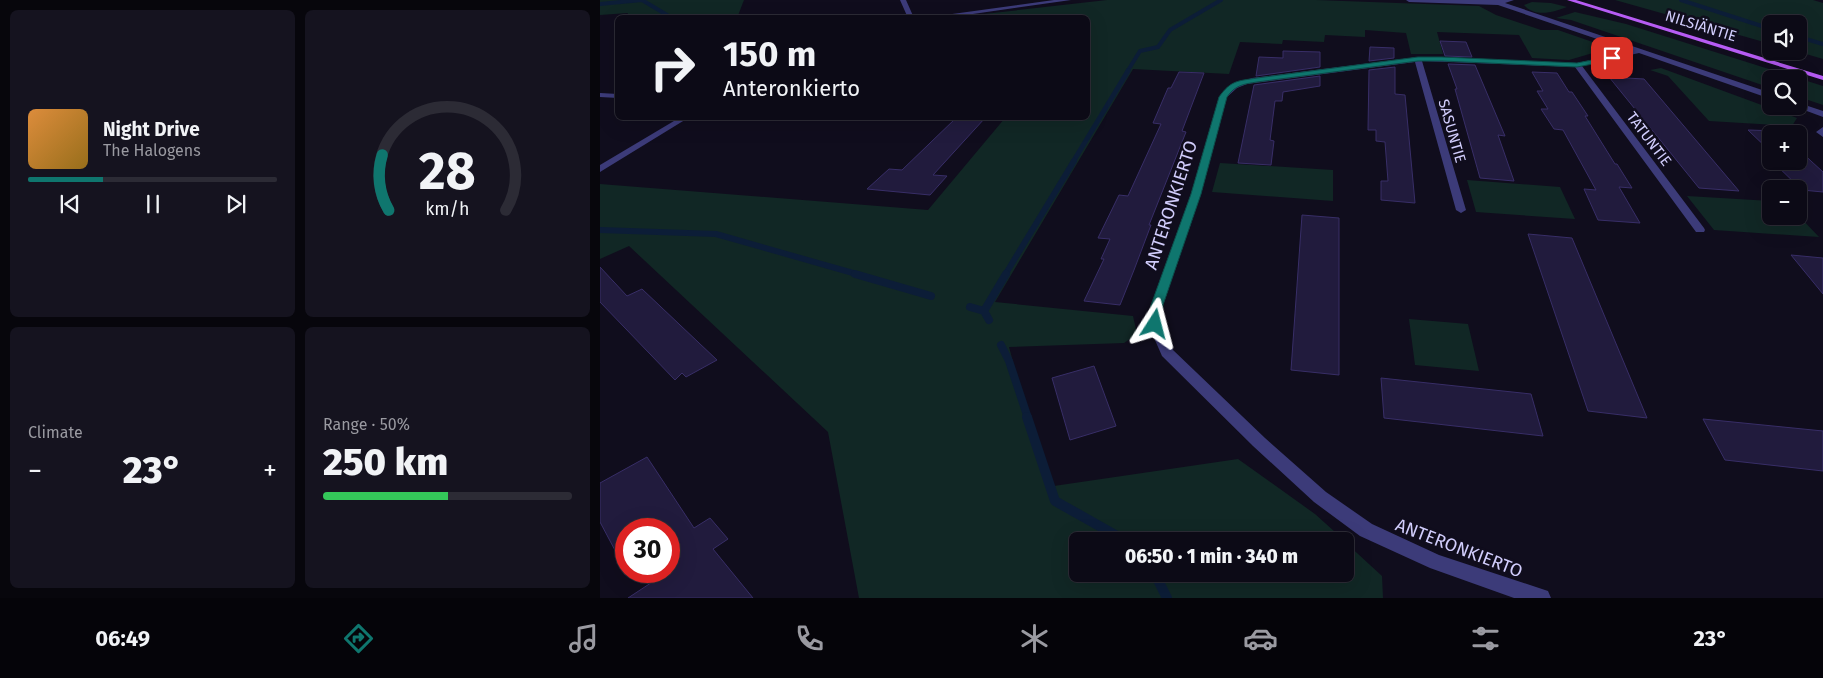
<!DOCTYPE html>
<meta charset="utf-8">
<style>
body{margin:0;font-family:"Fira Sans",sans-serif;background:#15131f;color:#f1f3f6;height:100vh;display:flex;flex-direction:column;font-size:19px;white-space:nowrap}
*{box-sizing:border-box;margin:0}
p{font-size:16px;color:#9a9aa1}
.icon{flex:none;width:28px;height:28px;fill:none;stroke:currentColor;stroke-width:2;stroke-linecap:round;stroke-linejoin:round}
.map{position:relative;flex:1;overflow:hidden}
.drawer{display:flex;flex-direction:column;gap:10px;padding:10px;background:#07060c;width:600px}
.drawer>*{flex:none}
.banner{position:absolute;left:15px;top:15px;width:475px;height:105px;border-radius:8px;box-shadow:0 5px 20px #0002,0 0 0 1px #2c2b35;background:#0c0a16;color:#f1f3f6;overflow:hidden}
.tools{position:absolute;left:1162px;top:15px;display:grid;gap:10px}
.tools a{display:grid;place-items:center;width:45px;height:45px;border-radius:8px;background:#0c0a16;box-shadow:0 5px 20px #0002,0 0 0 1px #2c2b35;font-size:25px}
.speed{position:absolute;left:15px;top:518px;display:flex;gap:10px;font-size:25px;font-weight:700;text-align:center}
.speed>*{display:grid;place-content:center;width:65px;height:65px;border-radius:50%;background:#0c0a16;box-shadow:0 5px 20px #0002,0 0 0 1px #2c2b35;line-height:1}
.speed .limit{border:8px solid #d22;background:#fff;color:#111}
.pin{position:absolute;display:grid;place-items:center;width:42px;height:42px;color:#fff;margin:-21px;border-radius:10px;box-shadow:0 2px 8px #0006}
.me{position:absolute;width:55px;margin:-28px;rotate:9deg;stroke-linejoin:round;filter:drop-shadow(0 0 4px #0008)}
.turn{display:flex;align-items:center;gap:18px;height:105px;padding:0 25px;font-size:22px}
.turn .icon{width:65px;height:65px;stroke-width:2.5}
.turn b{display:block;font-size:35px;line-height:42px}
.big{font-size:38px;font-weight:800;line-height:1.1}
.drawer .card{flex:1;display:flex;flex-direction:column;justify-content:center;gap:8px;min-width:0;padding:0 18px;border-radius:8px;background:#15131f}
.drawer .dial{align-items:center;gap:0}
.dial svg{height:130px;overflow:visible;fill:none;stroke:#2c2b35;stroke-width:7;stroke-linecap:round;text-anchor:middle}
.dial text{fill:#f1f3f6;stroke:none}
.song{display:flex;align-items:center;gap:15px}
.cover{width:60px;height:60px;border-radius:8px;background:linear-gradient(135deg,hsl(30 70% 55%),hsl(40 70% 35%))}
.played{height:5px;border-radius:2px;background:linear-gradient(90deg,#0f766e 30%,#2c2b35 30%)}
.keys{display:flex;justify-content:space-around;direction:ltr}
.heat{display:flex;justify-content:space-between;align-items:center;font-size:28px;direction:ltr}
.charge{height:8px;border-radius:4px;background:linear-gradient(90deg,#34c759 50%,#2c2b35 0)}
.drawer .tiles{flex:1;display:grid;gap:10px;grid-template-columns:repeat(2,1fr)}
.trip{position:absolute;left:469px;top:532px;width:285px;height:50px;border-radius:8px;background:#0c0a16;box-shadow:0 5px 20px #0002,0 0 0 1px #2c2b35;font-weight:800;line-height:50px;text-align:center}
.tabs{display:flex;height:80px;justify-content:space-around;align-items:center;background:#050409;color:#9a9aa1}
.tabs .icon{width:35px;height:35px}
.tabs .active{color:#0f766e}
.tabs b{font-size:22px;color:#f1f3f6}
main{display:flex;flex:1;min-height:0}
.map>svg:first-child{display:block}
.green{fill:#112725}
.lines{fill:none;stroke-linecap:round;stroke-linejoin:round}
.stream-far4{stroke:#0c1d37;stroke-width:4}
.stream-far3{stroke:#0c1d37;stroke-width:5}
.stream-far2{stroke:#0c1d37;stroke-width:6}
.stream-far1{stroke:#0c1d37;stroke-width:8}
.stream{stroke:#0c1d37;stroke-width:10}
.building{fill:#211b3d;stroke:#382e67}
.minor{fill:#3c3b79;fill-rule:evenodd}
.major{fill:#b75cf4;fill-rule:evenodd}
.route{fill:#0f766e;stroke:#0a4d48}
.labels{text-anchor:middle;stroke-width:5;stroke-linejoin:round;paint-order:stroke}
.far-street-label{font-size:15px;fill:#d1cdfc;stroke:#100d1d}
.street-label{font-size:18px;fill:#d1cdfc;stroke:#100d1d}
</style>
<main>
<section class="drawer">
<div class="tiles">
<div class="card">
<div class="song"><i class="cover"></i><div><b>Night Drive</b><p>The Halogens</p></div></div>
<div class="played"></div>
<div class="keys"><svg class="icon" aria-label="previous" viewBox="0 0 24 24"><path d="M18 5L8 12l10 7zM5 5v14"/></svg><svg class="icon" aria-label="pause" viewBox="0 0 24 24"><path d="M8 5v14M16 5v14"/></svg><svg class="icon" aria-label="next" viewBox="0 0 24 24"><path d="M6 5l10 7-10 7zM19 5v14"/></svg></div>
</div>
<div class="card dial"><svg viewBox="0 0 100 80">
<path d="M14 69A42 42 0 1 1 86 69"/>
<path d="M14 69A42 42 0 0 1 10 35" stroke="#0f766e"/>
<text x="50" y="56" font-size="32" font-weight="700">28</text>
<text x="50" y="72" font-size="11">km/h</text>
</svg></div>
<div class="card"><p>Climate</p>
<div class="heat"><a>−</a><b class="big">23°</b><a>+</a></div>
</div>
<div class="card"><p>Range · 50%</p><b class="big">250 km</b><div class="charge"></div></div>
</div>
</section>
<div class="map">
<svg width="1223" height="598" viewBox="0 0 1223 598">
<rect width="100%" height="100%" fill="#100d1d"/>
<!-- green -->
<path class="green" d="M0,0H144L137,18L26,17L28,13L0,15Z
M507,0H716L879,6L896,15L941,30H958L1010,48L969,60L932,58L919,35L837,32L843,54H811L806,33L765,30V37L725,35L724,42L683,40L682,44L640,42L629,74L533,69L395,302L533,316L537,334L524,343L409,347L447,487L638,459L715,514L745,541H478V574H745V542L782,576L783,598H259L228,432L29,246L0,259V184L328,210L405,118H488V18H388L384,14Z
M1015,0H1213L1223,3V59L1196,51H1199V24H1171V44Z
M932,2L951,3L967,7C954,12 935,18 924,5Z
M975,12L1026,24L1223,86V105L1199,97V79H1171V88L971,20L956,18Z
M1061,68L1197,118L1192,126L1109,121L1068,76L1050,70Z
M620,163L733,170V201L612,192Z
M867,180L960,187L975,219L876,212Z
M1087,196L1171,201V216H1199L1219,237L1114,230Z
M809,319L868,324L879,371L815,365Z"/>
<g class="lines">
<!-- stream-far4 -->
<path class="stream-far4" d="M1081,0L1171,29
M0,4L42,0L72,18
M1199,37L1223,44
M527,72L540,51L558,47L570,30L621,0"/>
<!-- stream-far3 -->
<path class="stream-far3" d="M473,162L528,71"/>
<!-- stream-far2 -->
<path class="stream-far2" d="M0,230L116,234L260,275
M405,275L474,161"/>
<!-- stream-far1 -->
<path class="stream-far1" d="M255,274L331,296
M370,307L384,311
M389,320L384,311L406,274
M401,345L409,361L428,418"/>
<!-- stream -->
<path class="stream" d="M427,417L455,501L526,541
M555,574L567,598"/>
</g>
<!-- building -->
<path class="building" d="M840,41L866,42L872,57L845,56Z
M770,47L794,48V58L769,61Z
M683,51L720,52V67L656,76L659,57L683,58Z
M848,64L875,65L905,136L898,135L914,181L880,178L855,89H857Z
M795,67V94L805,95L815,203L781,200V181H788L785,142L776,141V130H768L769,70Z
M579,72L604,73L582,131L586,132L549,225H551L534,270L520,305L484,301L504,259H501L510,239L498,238L519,195L528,196L561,124L553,123L568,88H571Z
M932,72L957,73L969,92H972L988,116H985L1015,164H1017L1032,188L1019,187L1040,223L998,220L984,189L996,190L963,130L954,129L941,109H948L937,91H943Z
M720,76V86L683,92L682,101H675L670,140L674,141L671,165L638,163L654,85Z
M1009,77L1044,79L1139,191L1099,188Z
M356,118H385L333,175L347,176L330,195L267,189L289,169L302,170Z
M1148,130L1178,131L1180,134H1171V152Z
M1199,150L1223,172V192L1202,190L1172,161H1199Z
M702,215L739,218V375L691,370Z
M928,234L972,238L1047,418L988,411Z
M1191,255L1223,258V294Z
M0,267L27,296L42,289L117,360L86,377L82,373L75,380L0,302Z
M494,366L516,426L470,440L452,378Z
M781,378L931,394L943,436L784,418Z
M1103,419L1223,431V471L1125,460Z
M47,457L94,528L110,518L128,539L113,549L153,598H28L69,571V529H26V571L0,522V483Z"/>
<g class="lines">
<!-- minor -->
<path class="minor" d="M300,0H306L314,18H308Z
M454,0H471L345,18H323Z
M806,0H914L905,3L1171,93V98H1168L1039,53L982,66L1104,228L1105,230L1104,232H1096L975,67L822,61L866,210L861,213L856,210L815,62L647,84L637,88L627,97L601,194L563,305L562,324L573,350L665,438L726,492L772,524L839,555L948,591L951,598H914L830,568L760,536L714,502L653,446L562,356L548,324L551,305L591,194L619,97L631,85L652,78L818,57L977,63L1032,51L898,5L809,2Z
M0,93L18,94V98L0,97Z
M1199,103L1223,111V117L1196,107L1199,106Z
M79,118H88L0,172V165Z
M1223,127V137L1216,132Z"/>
<!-- major -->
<path class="major" d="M967,0H976L1223,76V80Z"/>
</g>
<!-- route -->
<path class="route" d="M1012,56L1015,58L1014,60L977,67L842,61H818L657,82C644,84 635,85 627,97L601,194L563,305L561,324L555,328L549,324L551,305L591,194L619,97C631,80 638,81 657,78L818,57H842L977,63Z"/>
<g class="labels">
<!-- far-street labels -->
<g class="far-street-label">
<text transform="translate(1101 26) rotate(17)" y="5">NILSIÄNTIE</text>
<text transform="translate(852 131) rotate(74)" y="5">SASUNTIE</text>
<text transform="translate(1049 139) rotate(53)" y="5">TATUNTIE</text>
</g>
<!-- street labels -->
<g class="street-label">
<text transform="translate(571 205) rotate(-72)" y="6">ANTERONKIERTO</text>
<text transform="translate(859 548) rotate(21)" y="6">ANTERONKIERTO</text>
</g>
</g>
</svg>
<div class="tools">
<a><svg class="icon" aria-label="sound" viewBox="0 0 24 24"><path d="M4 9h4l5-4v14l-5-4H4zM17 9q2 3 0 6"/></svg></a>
<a><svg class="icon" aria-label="search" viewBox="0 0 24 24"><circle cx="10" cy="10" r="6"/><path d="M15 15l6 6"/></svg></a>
<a>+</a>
<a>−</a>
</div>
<div class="speed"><div class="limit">30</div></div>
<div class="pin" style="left:1012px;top:58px;background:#d93025"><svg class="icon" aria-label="arrive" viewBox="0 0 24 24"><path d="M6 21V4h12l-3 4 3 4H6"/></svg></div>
<svg class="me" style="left:555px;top:324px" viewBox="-20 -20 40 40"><path d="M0-17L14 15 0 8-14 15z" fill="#0f766e" stroke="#fff" stroke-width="4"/></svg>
<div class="trip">06:50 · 1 min · 340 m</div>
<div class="banner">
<div class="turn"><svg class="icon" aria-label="right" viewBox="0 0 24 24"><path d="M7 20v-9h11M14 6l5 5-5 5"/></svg><div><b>150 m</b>Anteronkierto</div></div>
</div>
</div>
</main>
<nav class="tabs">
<b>06:49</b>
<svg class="icon active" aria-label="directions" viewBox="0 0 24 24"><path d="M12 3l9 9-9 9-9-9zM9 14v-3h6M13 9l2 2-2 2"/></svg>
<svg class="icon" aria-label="music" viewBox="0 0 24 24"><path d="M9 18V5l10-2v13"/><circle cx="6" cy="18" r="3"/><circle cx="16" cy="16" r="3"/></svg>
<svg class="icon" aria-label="phone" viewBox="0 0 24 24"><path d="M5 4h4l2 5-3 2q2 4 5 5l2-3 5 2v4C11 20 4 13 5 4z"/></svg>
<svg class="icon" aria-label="climate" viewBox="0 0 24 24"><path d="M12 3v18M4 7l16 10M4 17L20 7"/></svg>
<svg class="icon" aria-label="car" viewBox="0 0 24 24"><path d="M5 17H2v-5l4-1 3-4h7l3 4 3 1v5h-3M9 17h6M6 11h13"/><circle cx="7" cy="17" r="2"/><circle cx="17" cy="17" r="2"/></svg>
<svg class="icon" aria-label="filters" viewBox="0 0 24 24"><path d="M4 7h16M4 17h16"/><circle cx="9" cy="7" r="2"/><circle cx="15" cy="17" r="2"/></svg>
<b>23°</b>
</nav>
